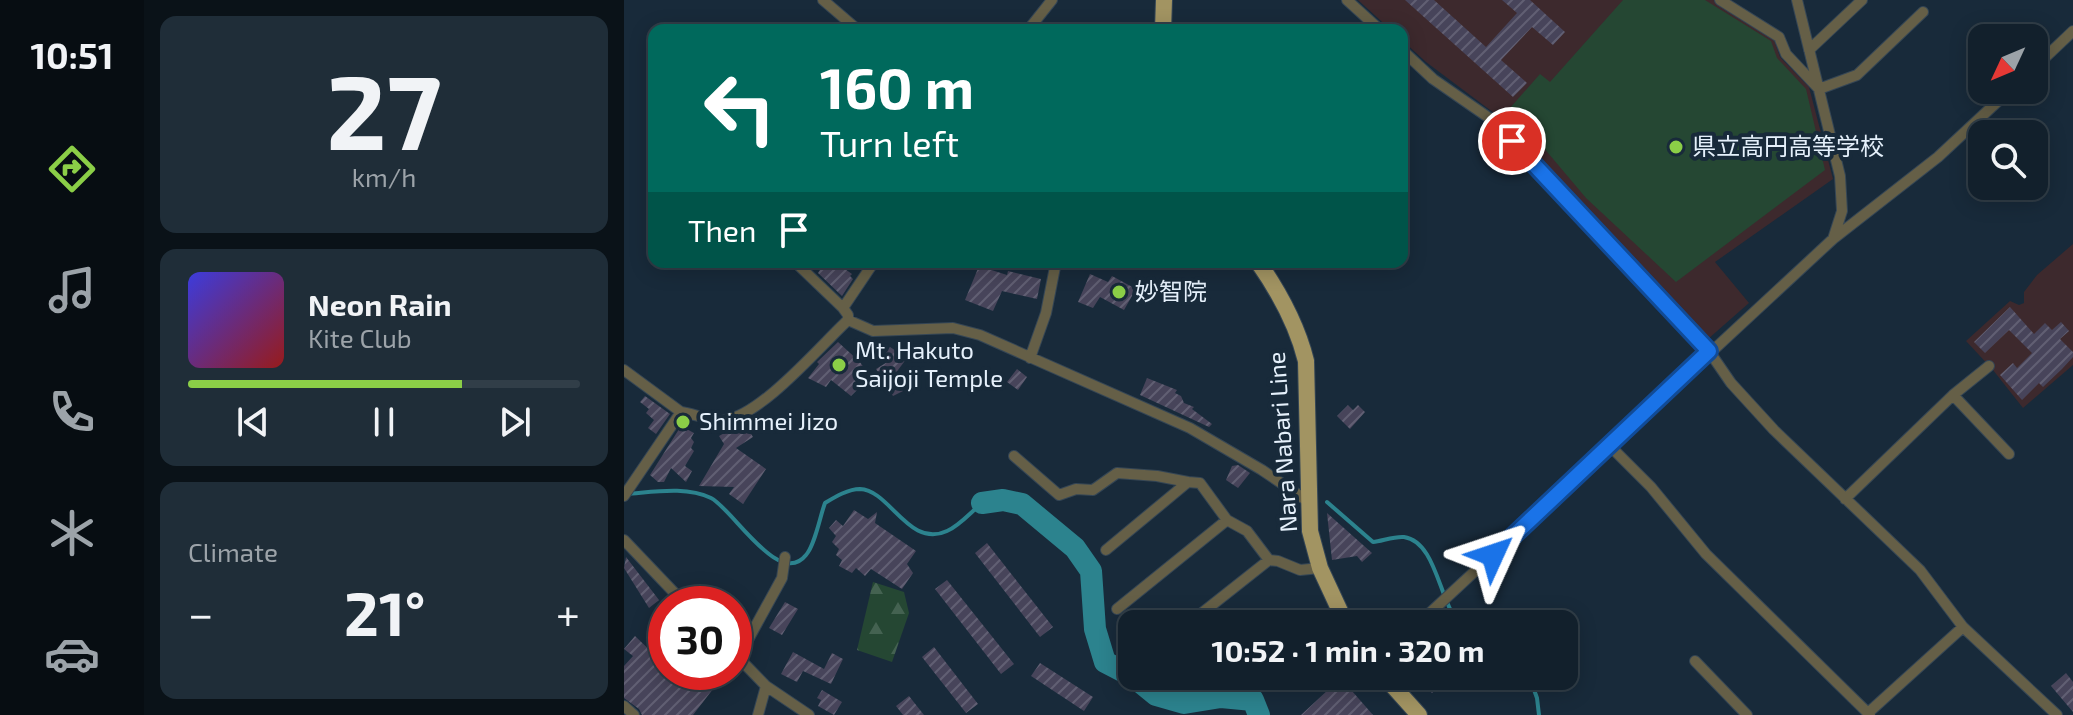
<!DOCTYPE html>
<meta charset="utf-8">
<style>
body{margin:0;font-family:"Exo 2","Noto Sans JP",sans-serif;background:#1f2d38;color:#f1f3f6;height:100vh;display:flex;flex-direction:column;font-size:30px;white-space:nowrap}
*{box-sizing:border-box;margin:0}
p{font-size:26px;color:#9ca3a9}
.icon{flex:none;width:44px;height:44px;fill:none;stroke:currentColor;stroke-width:2;stroke-linecap:round;stroke-linejoin:round}
.map{position:relative;flex:1;overflow:hidden}
.drawer{display:flex;flex-direction:column;gap:16px;padding:16px;background:#0a1218;width:480px}
.drawer>*{flex:none}
.guide{position:absolute;left:24px;top:24px;width:760px;height:244px;border-radius:16px;box-shadow:0 4px 20px #0003,0 0 0 2px #313e48;background:#00695c;color:#fff;overflow:hidden}
.needle{width:52px;rotate:226deg}
.controls{position:absolute;left:1344px;top:24px;display:grid;gap:16px}
.controls a{display:grid;place-items:center;width:80px;height:80px;border-radius:16px;background:#12202c;box-shadow:0 4px 20px #0003,0 0 0 2px #313e48;font-size:40px}
.speed{position:absolute;left:24px;top:586px;display:flex;gap:16px;font-size:40px;font-weight:700;text-align:center}
.speed>*{display:grid;place-content:center;width:104px;height:104px;border-radius:50%;background:#12202c;box-shadow:0 4px 20px #0003,0 0 0 2px #313e48;line-height:1}
.speed .limit{border:12px solid #d22;background:#fff;color:#111}
.pin{position:absolute;display:grid;place-items:center;width:68px;height:68px;color:#fff;margin:-34px;border:4px solid #fff;border-radius:50%;box-shadow:0 2px 8px #0007}
.me{position:absolute;width:88px;margin:-44px;rotate:48deg;stroke-linejoin:round;filter:drop-shadow(0 0 6px #0008)}
.turn{display:flex;align-items:center;gap:28px;height:168px;padding:0 40px;font-size:36px}
.turn .icon{width:104px;height:104px;stroke-width:2.5}
.turn b{display:block;font-size:56px;line-height:68px}
.then{display:flex;align-items:center;height:76px;padding:0 40px;background:#0003;gap:16px;font-size:30px}
.big{font-size:60px;font-weight:700;line-height:1.1}
.drawer .widget{flex:1;display:flex;flex-direction:column;justify-content:center;gap:12px;min-width:0;padding:0 28px;border-radius:16px;background:#1f2d38}
.drawer .dial{align-items:center;gap:0}
.dial b{font-size:104px;line-height:1}
.song{display:flex;align-items:center;gap:24px}
.cover{width:96px;height:96px;border-radius:12px;background:linear-gradient(135deg,hsl(240 70% 55%),hsl(0 70% 35%))}
.played{height:8px;border-radius:4px;background:linear-gradient(90deg,#8bce47 70%,#313e48 70%)}
.keys{display:flex;justify-content:space-around;direction:ltr}
.heat{display:flex;justify-content:space-between;align-items:center;font-size:44px;direction:ltr}
.trip{position:absolute;left:494px;top:610px;width:460px;height:80px;border-radius:16px;background:#12202c;box-shadow:0 4px 20px #0003,0 0 0 2px #313e48;font-weight:700;line-height:80px;text-align:center}
main{display:flex;flex:1;min-height:0}
.tab-bar{display:flex;flex-direction:column;width:144px;justify-content:space-around;align-items:center;background:#070d12;color:#9ca3a9}
.tab-bar .icon{width:56px;height:56px}
.tab-bar .active{color:#8bce47}
.tab-bar b{font-size:36px;color:#f1f3f6}
.map>svg:first-child{display:block}
.education{fill:#3d292d}
.green{fill:#254733}
.forest{fill:url(#forest-firs)}
.lines{fill:none;stroke-linecap:round;stroke-linejoin:round}
.stream{stroke:#2c838e;stroke-width:4}
.river{stroke:#2c838e;stroke-width:22}
.building{fill:url(#building-hatch)}
.street-casing{stroke:#354655;stroke-width:12}
.primary-casing{stroke:#354655;stroke-width:18}
.street{stroke:#655f47;stroke-width:10}
.primary{stroke:#a29462;stroke-width:16}
.route-casing{stroke:#114b97;stroke-width:20}
.route{stroke:#1a73e8;stroke-width:14}
.poi-dot{fill:#8bce47;stroke:#182a3a;stroke-width:3}
.labels{text-anchor:middle;stroke-width:8;stroke-linejoin:round;paint-order:stroke}
.poi-label{font-size:24px;fill:#e5f0fb;stroke:#182a3a;text-anchor:start}
.street-label{font-size:24px;fill:#e5f0fb;stroke:#182a3a}
</style>
<main>
<nav class="tab-bar">
<b>10:51</b>
<svg class="icon active" aria-label="directions" viewBox="0 0 24 24"><path d="M12 3l9 9-9 9-9-9zM9 14v-3h6M13 9l2 2-2 2"/></svg>
<svg class="icon" aria-label="music" viewBox="0 0 24 24"><path d="M9 18V5l10-2v13"/><circle cx="6" cy="18" r="3"/><circle cx="16" cy="16" r="3"/></svg>
<svg class="icon" aria-label="phone" viewBox="0 0 24 24"><path d="M5 4h4l2 5-3 2q2 4 5 5l2-3 5 2v4C11 20 4 13 5 4z"/></svg>
<svg class="icon" aria-label="climate" viewBox="0 0 24 24"><path d="M12 3v18M4 7l16 10M4 17L20 7"/></svg>
<svg class="icon" aria-label="car" viewBox="0 0 24 24"><path d="M5 17H2v-5l4-1 3-4h7l3 4 3 1v5h-3M9 17h6M6 11h13"/><circle cx="7" cy="17" r="2"/><circle cx="17" cy="17" r="2"/></svg>
</nav>
<section class="drawer">
<div class="widget dial"><b>27</b><p>km/h</p></div>
<div class="widget">
<div class="song"><i class="cover"></i><div><b>Neon Rain</b><p>Kite Club</p></div></div>
<div class="played"></div>
<div class="keys"><svg class="icon" aria-label="previous" viewBox="0 0 24 24"><path d="M18 5L8 12l10 7zM5 5v14"/></svg><svg class="icon" aria-label="pause" viewBox="0 0 24 24"><path d="M8 5v14M16 5v14"/></svg><svg class="icon" aria-label="next" viewBox="0 0 24 24"><path d="M6 5l10 7-10 7zM19 5v14"/></svg></div>
</div>
<div class="widget"><p>Climate</p>
<div class="heat"><a>−</a><b class="big">21°</b><a>+</a></div>
</div>
</section>
<div class="map">
<svg width="1449" height="715" viewBox="0 0 1449 715">
<defs>
<pattern id="forest-firs" width="22" height="20" patternUnits="userSpaceOnUse" patternTransform="scale(2)"><rect width="22" height="20" fill="#254733"/><path d="M5 1l3.5 6h-7zM16 11l3.5 6h-7z" fill="#446251"/></pattern>
<pattern id="building-hatch" width="6" height="6" patternUnits="userSpaceOnUse" patternTransform="scale(2)"><rect width="6" height="6" fill="#47445a"/><path d="M-1 1l2-2M0 6l6-6M5 7l2-2" fill="none" stroke="#615f73"/></pattern>
</defs>
<rect width="100%" height="100%" fill="#182a3a"/>
<!-- education -->
<path class="education" d="M734,0H1090L1149,37L1156,57L1185,87L1209,179L1091,262L1125,303L1084,339L874,116L802,62L778,40V30H767Z
M1449,244V365L1399,408L1369,370L1342,341L1386,301L1395,305L1400,303V292L1413,275Z"/>
<!-- green -->
<path class="green" d="M999,0H1081L1147,41L1153,58L1182,89L1201,170L1052,282L962,198L886,108L916,74L926,82Z"/>
<!-- forest -->
<path class="forest" d="M249,582L280,592L285,613L268,662L233,650Z"/>
<g class="lines">
<!-- stream -->
<path class="stream" d="M2,494C30,492 62,486 87,498C109,509 155,589 182,555C191,545 196,516 201,503C211,497 224,489 236,489C266,490 285,549 323,531C335,526 347,512 358,503
M703,502L749,542C758,541 771,536 780,537C813,542 815,603 836,624
M905,676L913,698L915,715"/>
<!-- river -->
<path class="river" d="M358,503L379,500L398,504L451,548L467,571L471,629L481,662L510,677L532,695L560,703L597,697L629,700L635,715"/>
</g>
<!-- building -->
<path class="building" d="M781,0H810L862,47L893,13L878,0H906L941,32L929,45L908,27L877,60L903,83L889,97Z
M201,262H222L218,267L228,274L226,276L229,279L218,296L194,273Z
M355,266L383,275L384,271L417,279L413,299L378,291L369,311L341,300Z
M466,274L484,282L488,276L512,289L500,310L476,297L469,308L454,302Z
M1386,307L1410,334L1421,323L1428,330L1437,322L1445,331L1436,339L1449,352V357L1438,369L1419,387L1415,383L1398,400L1376,375L1389,363L1393,368L1408,353L1385,330L1361,353L1350,342Z
M214,342L236,362L246,377L227,396L207,380L202,387L184,378L195,364L193,362Z
M266,347L283,358L271,374L279,391L269,396L252,369L265,361L259,357Z
M393,369L403,377L394,390L383,382Z
M523,378L553,390L551,393L557,396L560,403L570,407L568,409L588,424L585,427L516,395Z
M21,396L46,414L32,434L24,428L30,420L22,413L25,409L16,402Z
M724,405L729,410L734,405L741,412L726,429L713,416Z
M120,422L129,437L112,448L142,469L119,504L105,494L110,487L75,486L100,444L95,436Z
M57,426L70,433L67,438L70,442L67,448L70,451L61,466L68,471L62,482L47,468L40,482H34L26,475Z
M614,465L626,473L614,488L602,480L608,466Z
M230,510L244,519L253,512L251,523L292,551L283,564L289,573L278,589L247,569L241,576L232,568L228,573L215,566L218,560L212,555L215,549L208,542L212,536L205,528L212,520L219,526Z
M703,513L748,553L738,562L733,556L708,560Z
M363,543L429,627L416,637L351,553Z
M2,557L35,600L25,608L0,568Z
M323,580L390,664L377,674L311,589Z
M161,602L174,609L158,635L145,628Z
M11,636L37,661L42,672H94L99,676L69,715H18L15,709L0,698V666L9,656L0,649Z
M310,647L354,704L342,713L298,657Z
M169,652L200,669L208,653L219,659L207,684L179,671L173,682L157,674Z
M416,663L469,697L460,711L407,676Z
M1442,673L1449,682V712L1427,686Z
M704,676H732L738,681L728,691L749,715H677L704,690L697,682Z
M792,676H813L819,682L808,693Z
M198,690L218,702L210,715L194,706L197,700L193,698Z
M285,696L300,715H279L272,706Z"/>
<g class="lines">
<defs>
<path id="street" d="M199,0L234,30
M723,0L756,30
M1096,0L1155,37L1162,54L1195,89L1233,75L1299,12
M1173,0L1216,176L1218,211L1209,239
M404,30L428,0
M778,50L809,79L871,122L938,197L1085,351L1107,383L1150,430L1296,570L1339,627L1433,715
M1185,50L1238,0
M1410,68L1449,31
M219,308L250,262
M224,320L249,331L329,328L356,335L566,428L638,470L685,502
M406,358L422,313L432,262
M0,370L57,412
M1329,395L1385,454
M986,446L1027,487L1082,554L1246,715
M390,456L435,495L452,489L469,490L493,473L533,476L564,482
M0,496L57,412C70,414 87,421 100,420C136,417 197,345 224,320V315L219,308L171,262
M1221,499L1329,395L1365,366
M0,540L61,604
M482,550L564,482L576,483L603,520
M493,609L603,520L623,531L645,560
M564,624L645,560L654,561L676,570L696,568
M794,624L1209,239L1314,157L1386,90
M110,653L142,686L185,715
M114,658L158,578L161,557
M1071,661L1123,715
M0,706L10,715
M1244,713L1339,627
M134,715L142,686"/>
<path id="primary" d="M539,30L540,0
M634,262C655,292 673,325 682,361L686,531L696,568L722,624
M760,676L795,715"/>
</defs>
<!-- street casing -->
<use href="#street" class="street-casing"/>
<!-- primary casing -->
<use href="#primary" class="primary-casing"/>
<!-- street -->
<use href="#street" class="street"/>
<!-- primary -->
<use href="#primary" class="primary"/>
</g>
<g class="lines">
<defs>
<path id="route" d="M869,555L1085,351L888,141"/>
</defs>
<!-- route casing -->
<use href="#route" class="route-casing"/>
<!-- route -->
<use href="#route" class="route"/>
</g>
<!-- markers -->
<g class="poi-dot">
<circle cx="1052" cy="147" r="8"/>
<circle cx="495" cy="292" r="8"/>
<circle cx="215" cy="365" r="8"/>
<circle cx="59" cy="422" r="8"/>
</g>
<g class="labels">
<!-- poi labels -->
<g class="poi-label">
<text x="1068" y="155">県立高円高等学校</text>
<text x="511" y="300">妙智院</text>
<text x="231" y="359">Mt. Hakuto<tspan x="231" dy="28">Saijoji Temple</tspan></text>
<text x="75" y="430">Shimmei Jizo</text>
</g>
<!-- street labels -->
<g class="street-label">
<text transform="translate(659 442) rotate(-94)" y="8">Nara Nabari Line</text>
</g>
</g>
</svg>
<div class="controls">
<a><svg class="needle" viewBox="-14 -14 28 28"><path d="M0-13l5 13h-10z" fill="#e53935"/><path d="M0 13l5-13h-10z" fill="#9ca3a9"/></svg></a>
<a><svg class="icon" aria-label="search" viewBox="0 0 24 24"><circle cx="10" cy="10" r="6"/><path d="M15 15l6 6"/></svg></a>
</div>
<div class="speed"><div class="limit">30</div></div>
<div class="pin" style="left:888px;top:141px;background:#d93025"><svg class="icon" aria-label="arrive" viewBox="0 0 24 24"><path d="M6 21V4h12l-3 4 3 4H6"/></svg></div>
<svg class="me" style="left:869px;top:555px" viewBox="-20 -20 40 40"><path d="M0-17L14 15 0 8-14 15z" fill="#1a73e8" stroke="#fff" stroke-width="4"/></svg>
<div class="trip">10:52 · 1 min · 320 m</div>
<div class="guide">
<div class="turn"><svg class="icon" aria-label="left" viewBox="0 0 24 24"><path d="M17 20v-9H6M10 6l-5 5 5 5"/></svg><div><b>160 m</b>Turn left</div></div>
<div class="then">Then<svg class="icon" aria-label="arrive" viewBox="0 0 24 24"><path d="M6 21V4h12l-3 4 3 4H6"/></svg></div>
</div>
</div>
</main>
